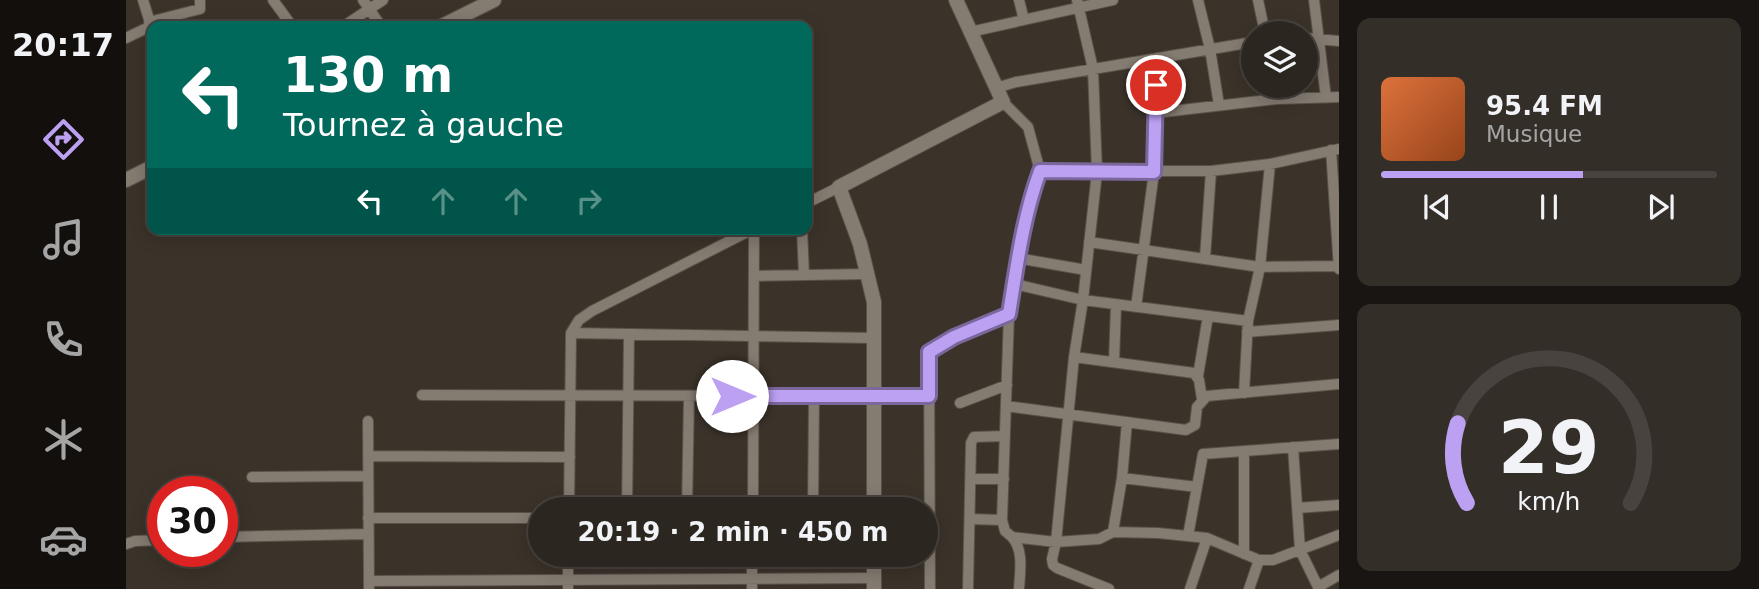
<!DOCTYPE html>
<html lang="fr">
<meta charset="utf-8">
<style>
body{margin:0;font-family:"DejaVu Sans",sans-serif;background:#342e29;color:#f1f3f6;height:100vh;display:flex;flex-direction:column;font-size:26px;white-space:nowrap}
*{box-sizing:border-box;margin:0}
p{font-size:23px;color:#a6a5a5}
.icon{flex:none;width:38px;height:38px;fill:none;stroke:currentColor;stroke-width:2;stroke-linecap:round;stroke-linejoin:round}
.map{position:relative;flex:1;overflow:hidden}
.drawer{display:flex;flex-direction:column;gap:18px;padding:18px;background:#181512;width:420px}
.drawer>*{flex:none}
.top-card{position:absolute;left:21px;top:21px;width:665px;height:214px;border-radius:14px;box-shadow:0 4px 18px #0003,0 0 0 2px #48433e;background:#00695c;color:#fff;overflow:hidden}
.buttons{position:absolute;left:1115px;top:21px;display:grid;gap:14px}
.buttons a{display:grid;place-items:center;width:77px;height:77px;border-radius:50%;background:#2c2620;box-shadow:0 4px 18px #0003,0 0 0 2px #48433e;font-size:35px}
.speed{position:absolute;left:21px;top:476px;display:flex;gap:14px;font-size:35px;font-weight:700;text-align:center}
.speed>*{display:grid;place-content:center;width:91px;height:91px;border-radius:50%;background:#2c2620;box-shadow:0 4px 18px #0003,0 0 0 2px #48433e;line-height:1}
.speed .limit{border:10px solid #d22;background:#fff;color:#111}
.pin{position:absolute;display:grid;place-items:center;width:60px;height:60px;color:#fff;margin:-30px;border:4px solid #fff;border-radius:50%;box-shadow:0 2px 7px #0007}
.me{position:absolute;width:77px;margin:-38px;rotate:90deg;stroke-linejoin:round;filter:drop-shadow(0 0 5px #0008)}
.turn{display:flex;align-items:center;gap:24px;height:147px;padding:0 21px;font-size:32px}
.turn .icon{width:91px;height:91px;stroke-width:2.5}
.turn b{display:block;font-size:49px;line-height:60px}
.lanes{display:flex;align-items:center;height:66px;padding:0 21px;background:#0003;justify-content:center;gap:35px;direction:ltr}
.lanes .off{opacity:.35}
.drawer .widget{flex:1;display:flex;flex-direction:column;justify-content:center;gap:10px;min-width:0;padding:0 24px;border-radius:14px;background:#342e29}
.drawer .dial{align-items:center;gap:0}
.dial svg{height:182px;overflow:visible;fill:none;stroke:#48433e;stroke-width:7;stroke-linecap:round;text-anchor:middle}
.dial text{fill:#f1f3f6;stroke:none}
.song{display:flex;align-items:center;gap:21px}
.cover{width:84px;height:84px;border-radius:10px;background:linear-gradient(135deg,hsl(20 70% 55%),hsl(20 70% 35%))}
.played{height:7px;border-radius:4px;background:linear-gradient(90deg,#bca0f2 60%,#48433e 60%)}
.keys{display:flex;justify-content:space-around;direction:ltr}
.trip{position:absolute;left:402px;top:497px;width:410px;height:70px;border-radius:35px;background:#2c2620;box-shadow:0 4px 18px #0003,0 0 0 2px #48433e;font-weight:800;line-height:70px;text-align:center}
main{display:flex;flex:1;min-height:0}
.tab-bar{display:flex;flex-direction:column;width:126px;justify-content:space-around;align-items:center;background:#120f0d;color:#a6a5a5}
.tab-bar .icon{width:49px;height:49px}
.tab-bar .selected{color:#bca0f2}
.tab-bar b{font-size:32px;color:#f1f3f6}
.map>svg:first-child{display:block}
.lines{fill:none;stroke-linecap:round;stroke-linejoin:round}
.minor-casing{stroke:#58524a;stroke-width:12}
.tertiary-casing{stroke:#58524a;stroke-width:16}
.minor{stroke:#847b71;stroke-width:10}
.tertiary{stroke:#847b71;stroke-width:14}
.route-casing{stroke:#7a689d;stroke-width:18}
.route{stroke:#bca0f2;stroke-width:12}
</style>
<main>
<nav class="tab-bar">
<b>20:17</b>
<svg class="icon selected" aria-label="directions" viewBox="0 0 24 24"><path d="M12 3l9 9-9 9-9-9zM9 14v-3h6M13 9l2 2-2 2"/></svg>
<svg class="icon" aria-label="music" viewBox="0 0 24 24"><path d="M9 18V5l10-2v13"/><circle cx="6" cy="18" r="3"/><circle cx="16" cy="16" r="3"/></svg>
<svg class="icon" aria-label="phone" viewBox="0 0 24 24"><path d="M5 4h4l2 5-3 2q2 4 5 5l2-3 5 2v4C11 20 4 13 5 4z"/></svg>
<svg class="icon" aria-label="climate" viewBox="0 0 24 24"><path d="M12 3v18M4 7l16 10M4 17L20 7"/></svg>
<svg class="icon" aria-label="car" viewBox="0 0 24 24"><path d="M5 17H2v-5l4-1 3-4h7l3 4 3 1v5h-3M9 17h6M6 11h13"/><circle cx="7" cy="17" r="2"/><circle cx="17" cy="17" r="2"/></svg>
</nav>
<div class="map">
<svg width="1213" height="589" viewBox="0 0 1213 589">
<rect width="100%" height="100%" fill="#3b332a"/>
<g class="lines">
<defs>
<path id="minor" d="M17,0L26,29
M147,0L166,26
M237,0L255,26
M893,0L898,20
M951,0L967,69L971,172L957,300L948,357L930,542L926,559L927,565L931,568L983,589
M1072,0L1084,49L1093,105
M1132,0L1139,33
M1188,0L1200,98
M23,22L74,9V0
M218,26L257,0
M844,32L987,0
M0,38L25,26
M1180,38L1213,41
M870,88L890,82L1127,42
M877,102L902,127L914,171L906,193L891,258L883,314L876,520L879,531L886,537L930,542L973,539L987,532L1032,533L1081,538L1133,560H1147L1213,535
M1029,113L1151,99L1213,97
M1205,150L1213,269
M914,171H1085L1144,164L1213,149
M681,203L713,187
M676,229L678,275
M963,242L1134,267L1213,266
M891,258L960,270
M1079,258L1085,171
M628,276L741,274
M888,284L957,300L1122,321
M1010,307L1028,172L1031,58
M1121,332L1213,325
M445,333L748,338
M948,357L1068,373L1073,380L1076,399
M988,362L990,305
M1072,376L1082,316
M1118,393L1122,321L1134,267L1144,164
M296,395L803,396
M834,403L881,385
M880,406L1060,430L1069,425L1071,407L1081,396L1213,384
M242,421L243,589
M1167,447L1174,550L1193,589
M1118,451L1213,444
M242,456L444,457
M126,477L242,476
M996,478L1071,487
M845,479H878
M1171,508L1213,505
M443,509L445,333L453,320L466,311L627,229
M501,509L503,334
M561,509L563,396
M627,509L628,229
M687,509L688,396
M242,518H415
M844,519L876,520
M987,532L996,478L1001,422
M1062,536L1077,454L1118,451V554
M96,537L242,534
M886,537C898,550 894,572 893,589
M0,544L9,541L37,540
M243,581L748,578
M1192,587L1213,575
M442,589V555
M626,589V555
M804,589L803,352L828,337L883,314
M842,589L845,443L848,437L879,436
M1064,589L1081,538
M1123,589L1133,560"/>
<path id="tertiary" d="M316,26L368,0
M0,180L26,167
M748,509V302L734,244L713,187L877,102L830,0
M748,589V555"/>
</defs>
<!-- minor casing -->
<use href="#minor" class="minor-casing"/>
<!-- tertiary casing -->
<use href="#tertiary" class="tertiary-casing"/>
<!-- minor -->
<use href="#minor" class="minor"/>
<!-- tertiary -->
<use href="#tertiary" class="tertiary"/>
</g>
<g class="lines">
<defs>
<path id="route" d="M606,396H803V352L828,337L883,314C891,265 897,217 914,171L1028,172L1030,85"/>
</defs>
<!-- route casing -->
<use href="#route" class="route-casing"/>
<!-- route -->
<use href="#route" class="route"/>
</g>
</svg>
<div class="buttons">
<a><svg class="icon" aria-label="layers" viewBox="0 0 24 24"><path d="M12 4l9 5-9 5-9-5zM3 14l9 5 9-5"/></svg></a>
</div>
<div class="speed"><div class="limit">30</div></div>
<div class="pin" style="left:1030px;top:85px;background:#d93025"><svg class="icon" aria-label="arrive" viewBox="0 0 24 24"><path d="M6 21V4h12l-3 4 3 4H6"/></svg></div>
<svg class="me" style="left:606px;top:396px" viewBox="-20 -20 40 40"><circle r="19" fill="#fff"/><path d="M0-13L10 11 0 6-10 11z" fill="#bca0f2"/></svg>
<div class="trip">20:19 · 2 min · 450 m</div>
<div class="top-card">
<div class="turn"><svg class="icon" aria-label="left" viewBox="0 0 24 24"><path d="M17 20v-9H6M10 6l-5 5 5 5"/></svg><div><b>130 m</b>Tournez à gauche</div></div>
<div class="lanes"><svg class="icon" aria-label="left" viewBox="0 0 24 24"><path d="M17 20v-9H6M10 6l-5 5 5 5"/></svg><svg class="icon off" aria-label="ahead" viewBox="0 0 24 24"><path d="M12 20V5M6 11l6-6 6 6"/></svg><svg class="icon off" aria-label="ahead" viewBox="0 0 24 24"><path d="M12 20V5M6 11l6-6 6 6"/></svg><svg class="icon off" aria-label="right" viewBox="0 0 24 24"><path d="M7 20v-9h11M14 6l5 5-5 5"/></svg></div>
</div>
</div>
<section class="drawer">
<div class="widget">
<div class="song"><i class="cover"></i><div><b>95.4 FM</b><p>Musique</p></div></div>
<div class="played"></div>
<div class="keys"><svg class="icon" aria-label="previous" viewBox="0 0 24 24"><path d="M18 5L8 12l10 7zM5 5v14"/></svg><svg class="icon" aria-label="pause" viewBox="0 0 24 24"><path d="M8 5v14M16 5v14"/></svg><svg class="icon" aria-label="next" viewBox="0 0 24 24"><path d="M6 5l10 7-10 7zM19 5v14"/></svg></div>
</div>
<div class="widget dial"><svg viewBox="0 0 100 80">
<path d="M14 69A42 42 0 1 1 86 69"/>
<path d="M14 69A42 42 0 0 1 10 34" stroke="#bca0f2"/>
<text x="50" y="56" font-size="32" font-weight="700">29</text>
<text x="50" y="72" font-size="11">km/h</text>
</svg></div>
</section>
</main>
